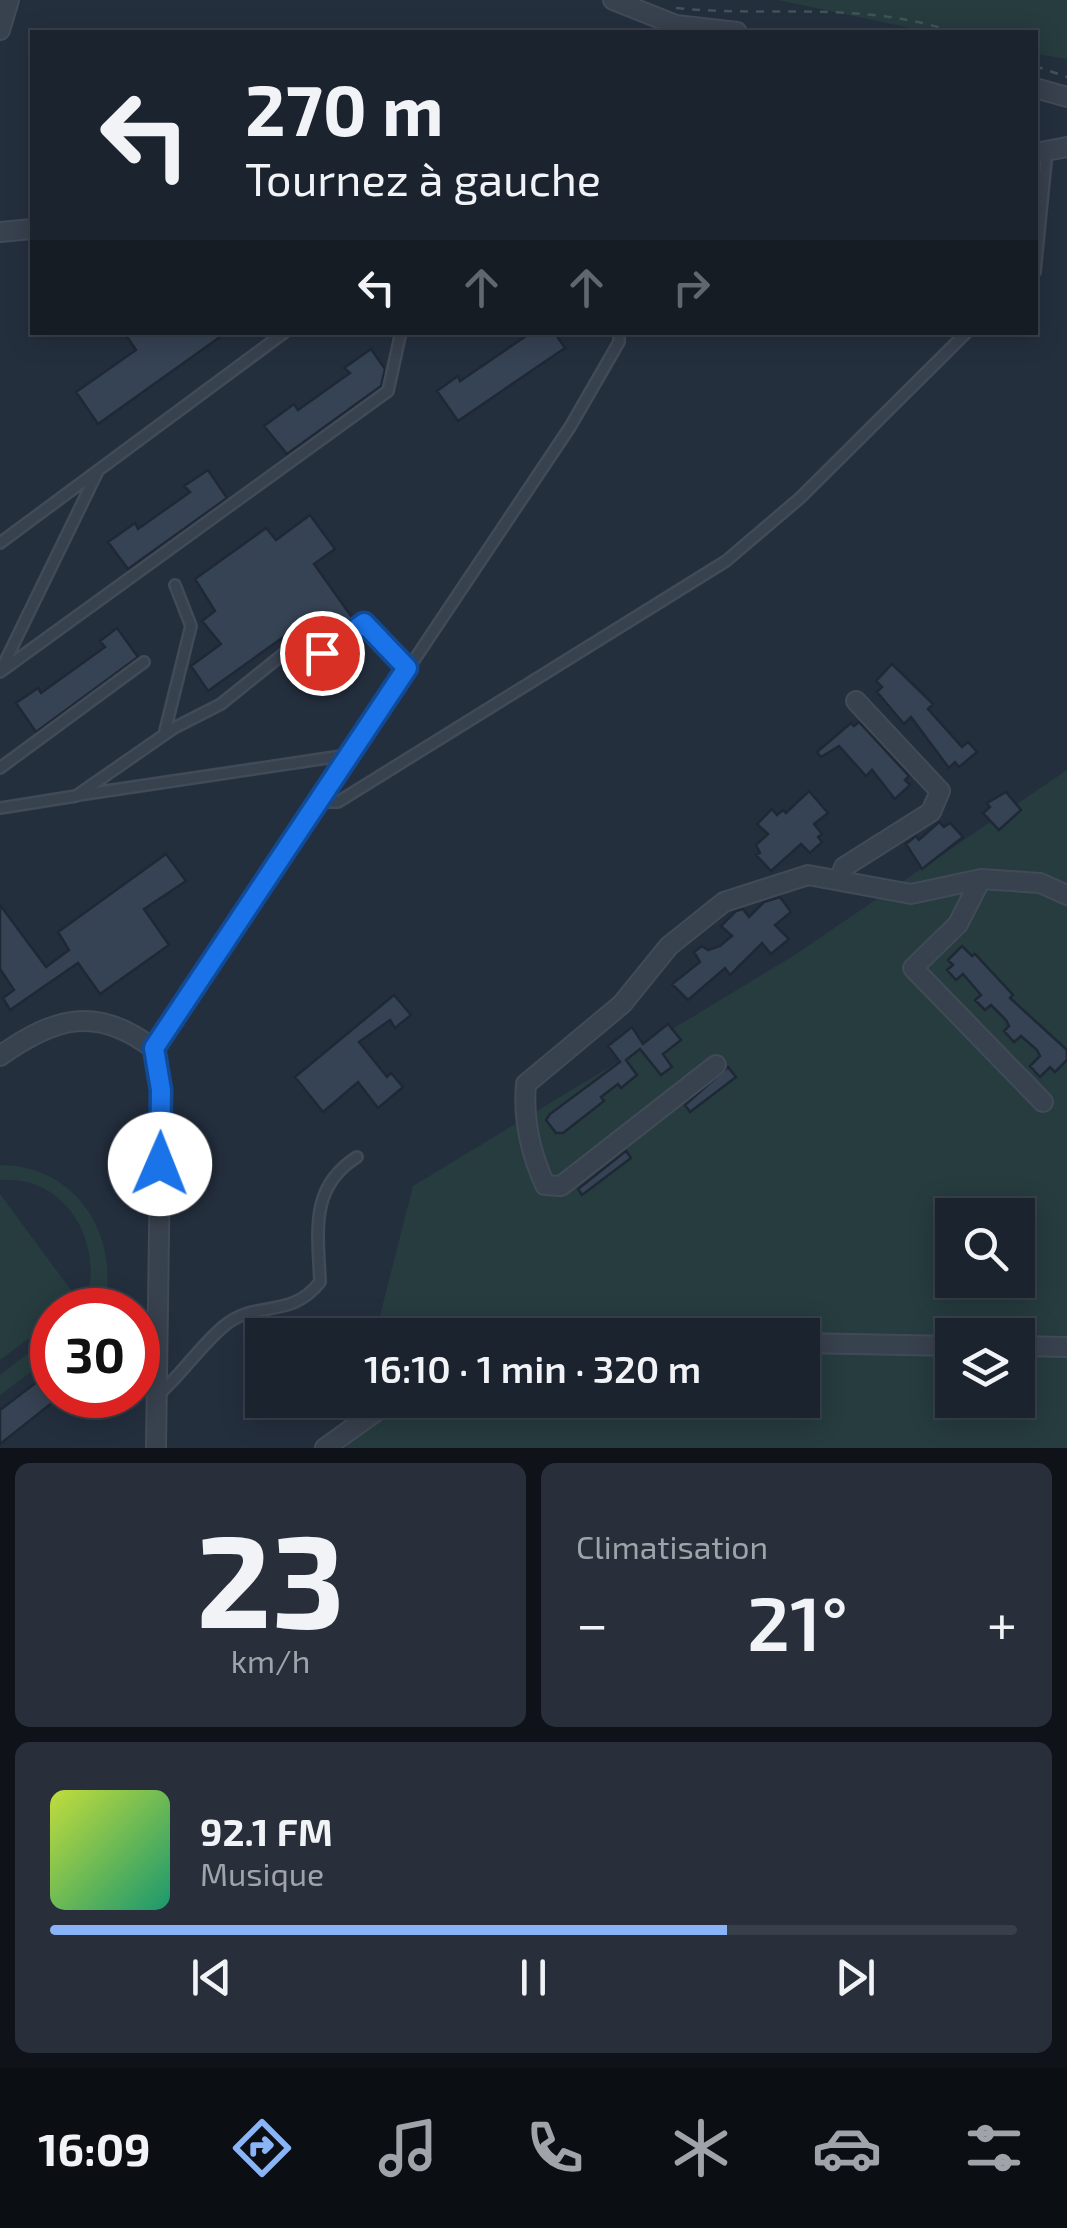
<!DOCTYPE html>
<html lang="fr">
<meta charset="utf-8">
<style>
body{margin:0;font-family:"Exo 2",sans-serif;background:#282f3a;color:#f1f3f6;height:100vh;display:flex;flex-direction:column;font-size:38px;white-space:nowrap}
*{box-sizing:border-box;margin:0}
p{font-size:32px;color:#a0a4aa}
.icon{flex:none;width:55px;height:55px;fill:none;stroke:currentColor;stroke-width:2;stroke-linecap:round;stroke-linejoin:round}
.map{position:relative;height:1448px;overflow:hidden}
.panel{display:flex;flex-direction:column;gap:15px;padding:15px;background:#0f1319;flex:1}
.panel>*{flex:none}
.guide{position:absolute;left:30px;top:30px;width:1008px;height:305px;border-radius:0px;box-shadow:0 5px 25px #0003,0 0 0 2px #39404a;background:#1b232e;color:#f1f3f6;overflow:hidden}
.fabs{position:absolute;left:935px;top:1198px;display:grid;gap:20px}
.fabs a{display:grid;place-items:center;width:100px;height:100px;border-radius:0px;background:#1b232e;box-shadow:0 5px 25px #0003,0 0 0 2px #39404a;font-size:50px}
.speed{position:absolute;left:30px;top:1288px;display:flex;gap:20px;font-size:50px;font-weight:700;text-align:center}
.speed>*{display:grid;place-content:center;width:130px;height:130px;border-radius:50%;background:#1b232e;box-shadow:0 5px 25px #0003,0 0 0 2px #39404a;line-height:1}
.speed .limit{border:15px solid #d22;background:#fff;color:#111}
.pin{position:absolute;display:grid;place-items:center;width:85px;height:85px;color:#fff;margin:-42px;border:5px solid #fff;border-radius:50%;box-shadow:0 2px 10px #0007}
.me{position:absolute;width:110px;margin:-55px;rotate:1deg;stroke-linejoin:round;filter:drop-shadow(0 0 8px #0008)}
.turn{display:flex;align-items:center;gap:35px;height:210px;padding:0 50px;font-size:45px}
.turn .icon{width:130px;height:130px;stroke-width:2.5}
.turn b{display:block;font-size:70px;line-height:85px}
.lanes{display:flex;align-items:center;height:95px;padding:0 50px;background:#0003;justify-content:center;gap:50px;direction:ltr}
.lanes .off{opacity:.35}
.big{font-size:75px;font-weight:600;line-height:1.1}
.panel .tile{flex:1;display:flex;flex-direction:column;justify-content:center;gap:15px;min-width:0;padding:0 35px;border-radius:15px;background:#282f3a}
.panel .dial{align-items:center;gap:0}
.dial b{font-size:130px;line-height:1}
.song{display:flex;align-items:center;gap:30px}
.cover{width:120px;height:120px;border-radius:15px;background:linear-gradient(135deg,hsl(70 70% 55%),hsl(160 70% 35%))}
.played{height:10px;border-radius:5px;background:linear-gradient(90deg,#8ab4f8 70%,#39404a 70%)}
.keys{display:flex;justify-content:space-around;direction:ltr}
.heat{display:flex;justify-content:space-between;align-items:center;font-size:55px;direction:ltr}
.panel .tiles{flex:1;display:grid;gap:15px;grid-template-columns:1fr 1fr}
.tile:last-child{grid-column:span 2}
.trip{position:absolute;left:245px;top:1318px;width:575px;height:100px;border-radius:0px;background:#1b232e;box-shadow:0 5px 25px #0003,0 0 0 2px #39404a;font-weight:600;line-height:100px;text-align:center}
.tab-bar{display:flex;height:160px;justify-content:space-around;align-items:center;background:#0b0e12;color:#a0a4aa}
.tab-bar .icon{width:70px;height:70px}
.tab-bar .on{color:#8ab4f8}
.tab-bar b{font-size:45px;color:#f1f3f6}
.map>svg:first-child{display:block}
.green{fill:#263c3f;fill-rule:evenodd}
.building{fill:#364354;stroke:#1f2835;stroke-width:2.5}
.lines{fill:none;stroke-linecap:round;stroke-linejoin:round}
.service-casing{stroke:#414a57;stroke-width:14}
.minor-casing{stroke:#414a57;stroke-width:22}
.path{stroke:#3f5557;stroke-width:2.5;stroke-dasharray:8 8;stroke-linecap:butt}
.service{stroke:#38414e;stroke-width:9}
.minor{stroke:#38414e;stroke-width:18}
.route-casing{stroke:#114b97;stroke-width:25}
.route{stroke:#1a73e8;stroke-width:18}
</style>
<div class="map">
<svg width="1067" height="1448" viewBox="0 0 1067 1448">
<rect width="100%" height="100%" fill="#242f3e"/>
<!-- green -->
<path class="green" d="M778,0H1067V59L1035,54V32H929Z
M1067,770V1448H346L358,1400H802V1335H375L413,1186L793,956ZM952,1215H1018V1280H952ZM952,1335H1018V1400H952Z
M0,1165C69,1165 113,1223 107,1289L121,1305L115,1310H82C109,1252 70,1174 0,1180Z
M0,1194L79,1301L67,1310H52V1321L0,1360Z
M52,1335V1356L0,1395V1375Z"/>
<!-- building -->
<path class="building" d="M124,332H227L98,424L76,392L136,350Z
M532,332H554L565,348L458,421L437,391L458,376L460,381Z
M371,349L385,369L381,386L287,454L264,426L294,404L298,410L350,373L344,368Z
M208,470L227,498L128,569L108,542L135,523L138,529L190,492L184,486Z
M310,515L335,549L314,564L354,620L325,641L306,621L208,691L191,666L221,644L202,621L215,611L195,579L266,528L276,540Z
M117,628L138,657L36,732L16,703L38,688L41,693L105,647L100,641Z
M892,664L933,704L928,709L962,747L968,742L977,752L959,767L955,762L949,768L911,717L904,724L877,692L882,687L876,681Z
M859,722L909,776L905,780L910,785L895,799L872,770L866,776L839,746L821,757L817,752L851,723L854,726Z
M809,791L828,813L814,824L822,834L818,837L822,842L810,853L801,844L771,871L756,855L760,853L756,845L768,834L757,824L772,809L777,815L783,810L786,813Z
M1006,792L1021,810L999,830L983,813L990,807L987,803Z
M939,822L944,827L950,823L963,837L922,869L906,844L916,836L919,840Z
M166,854L186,881L144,909L169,945L100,994L78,963L10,1010L3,998L14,990L0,969V905L46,967L69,950L58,932Z
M780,897L791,912L775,925L789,939L771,954L762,943L730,975L725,968L688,1000L672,984L700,962L694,952L702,946L708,950L720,946L732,936L721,926L736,911L743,909L749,917L764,902Z
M962,946L972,956L975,954L1013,995L1010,998L1067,1050V1060L1055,1072L1050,1067L1040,1077L1030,1066L1040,1056L1037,1050L1021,1036L1014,1042L1004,1031L1009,1026L1006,1020L991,1005L985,1010L975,1000L981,995L963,974L956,980L947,970L953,965L948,960Z
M394,995L411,1015L395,1028L390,1020L359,1042L387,1077L391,1073L403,1087L378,1108L358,1082L323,1112L295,1077Z
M668,1024L681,1040L663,1054L672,1067L661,1075L640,1049L626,1060L637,1075L621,1088L618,1084L601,1097L604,1101L563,1133H556L546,1120L550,1114L620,1062L608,1046L632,1027L643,1044Z
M728,1067L736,1077L690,1112L685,1105Z
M626,1151L631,1158L582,1195L578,1189Z
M46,1375L52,1395H62L0,1444V1410Z"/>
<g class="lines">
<defs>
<path id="service" d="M1035,272L1047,151
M0,543L285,332
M1,670L97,473
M0,672L388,391L401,332
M164,735L191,626L175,585
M0,768L144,662
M79,795L348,755
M317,802H338L726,561L800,498L967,332
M0,808L76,796L174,728L221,704L308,634L322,653L364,623L407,668
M154,1049L570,427L619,342V332
M138,1324L156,1312
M159,1394C182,1374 200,1346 224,1326C256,1299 290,1320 320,1282C318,1232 309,1187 357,1157"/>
<path id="minor" d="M613,0L676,25L737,32
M0,30L9,0
M1035,88L1067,97
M1035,153L1067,147
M0,232L32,229
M840,879L844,867L931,812L940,791L856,701
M981,879L958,924L913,968L1043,1102
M0,1056C55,1017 97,1005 154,1049L161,1091L156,1448
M716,1065L561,1186L545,1185C531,1154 523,1118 526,1084L622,1004L669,946L724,902L808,875L911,894L981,879L1040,883L1067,895
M802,1343L952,1346
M1018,1346L1067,1347
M325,1448L392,1400"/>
</defs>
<!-- service casing -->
<use href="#service" class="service-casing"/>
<!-- minor casing -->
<use href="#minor" class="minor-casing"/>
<!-- path -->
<path class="path" d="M676,8C777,18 855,0 955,32
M1035,66L1067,77"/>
<!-- service -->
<use href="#service" class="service"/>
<!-- minor -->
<use href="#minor" class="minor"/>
</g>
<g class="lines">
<defs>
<path id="route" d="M160,1164L161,1090L154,1048L407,668L364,623L322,653"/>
</defs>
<!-- route casing -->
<use href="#route" class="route-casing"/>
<!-- route -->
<use href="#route" class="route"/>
</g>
</svg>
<div class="fabs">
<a><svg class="icon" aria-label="search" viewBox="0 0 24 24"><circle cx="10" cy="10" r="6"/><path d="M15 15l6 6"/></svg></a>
<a><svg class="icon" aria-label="layers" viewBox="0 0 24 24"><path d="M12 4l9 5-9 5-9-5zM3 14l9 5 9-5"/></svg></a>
</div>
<div class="speed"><div class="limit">30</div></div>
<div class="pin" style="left:322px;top:653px;background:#d93025"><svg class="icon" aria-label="arrive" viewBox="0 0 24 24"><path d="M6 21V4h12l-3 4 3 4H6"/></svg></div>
<svg class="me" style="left:160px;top:1164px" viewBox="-20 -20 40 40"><circle r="19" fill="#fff"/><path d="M0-13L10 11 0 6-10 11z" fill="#1a73e8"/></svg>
<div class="trip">16:10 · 1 min · 320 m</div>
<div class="guide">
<div class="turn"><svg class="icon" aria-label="left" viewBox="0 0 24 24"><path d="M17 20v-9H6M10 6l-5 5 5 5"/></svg><div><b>270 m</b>Tournez à gauche</div></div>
<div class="lanes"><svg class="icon" aria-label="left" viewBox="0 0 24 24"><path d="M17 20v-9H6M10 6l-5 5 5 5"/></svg><svg class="icon off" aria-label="ahead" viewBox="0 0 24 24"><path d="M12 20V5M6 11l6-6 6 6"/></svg><svg class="icon off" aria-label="ahead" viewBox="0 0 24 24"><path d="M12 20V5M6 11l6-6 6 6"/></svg><svg class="icon off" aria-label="right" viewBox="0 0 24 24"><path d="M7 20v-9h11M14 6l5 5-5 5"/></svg></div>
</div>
</div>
<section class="panel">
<div class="tiles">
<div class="tile dial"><b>23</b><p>km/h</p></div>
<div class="tile"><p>Climatisation</p>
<div class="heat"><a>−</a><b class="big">21°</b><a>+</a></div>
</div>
<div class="tile">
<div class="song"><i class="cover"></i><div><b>92.1 FM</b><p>Musique</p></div></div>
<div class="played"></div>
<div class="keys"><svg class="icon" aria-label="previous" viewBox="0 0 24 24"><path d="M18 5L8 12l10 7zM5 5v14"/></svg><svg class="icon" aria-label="pause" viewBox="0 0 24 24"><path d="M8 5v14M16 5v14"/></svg><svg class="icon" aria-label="next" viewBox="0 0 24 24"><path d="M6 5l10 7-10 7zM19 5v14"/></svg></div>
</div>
</div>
</section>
<nav class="tab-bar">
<b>16:09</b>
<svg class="icon on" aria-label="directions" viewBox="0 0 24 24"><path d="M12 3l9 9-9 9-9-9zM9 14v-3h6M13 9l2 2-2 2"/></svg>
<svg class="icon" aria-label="music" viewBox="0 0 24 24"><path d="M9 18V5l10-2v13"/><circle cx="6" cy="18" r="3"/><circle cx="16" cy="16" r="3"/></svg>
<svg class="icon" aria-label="phone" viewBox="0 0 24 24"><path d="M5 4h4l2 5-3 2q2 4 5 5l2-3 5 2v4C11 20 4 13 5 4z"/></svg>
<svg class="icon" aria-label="climate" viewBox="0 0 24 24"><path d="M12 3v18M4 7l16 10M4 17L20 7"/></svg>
<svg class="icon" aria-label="car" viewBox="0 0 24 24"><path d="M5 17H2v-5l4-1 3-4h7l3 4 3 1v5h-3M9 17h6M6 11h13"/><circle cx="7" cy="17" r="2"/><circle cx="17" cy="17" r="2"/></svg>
<svg class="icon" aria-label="filters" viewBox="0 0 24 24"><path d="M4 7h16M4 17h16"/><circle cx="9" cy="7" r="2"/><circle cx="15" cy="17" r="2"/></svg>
</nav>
